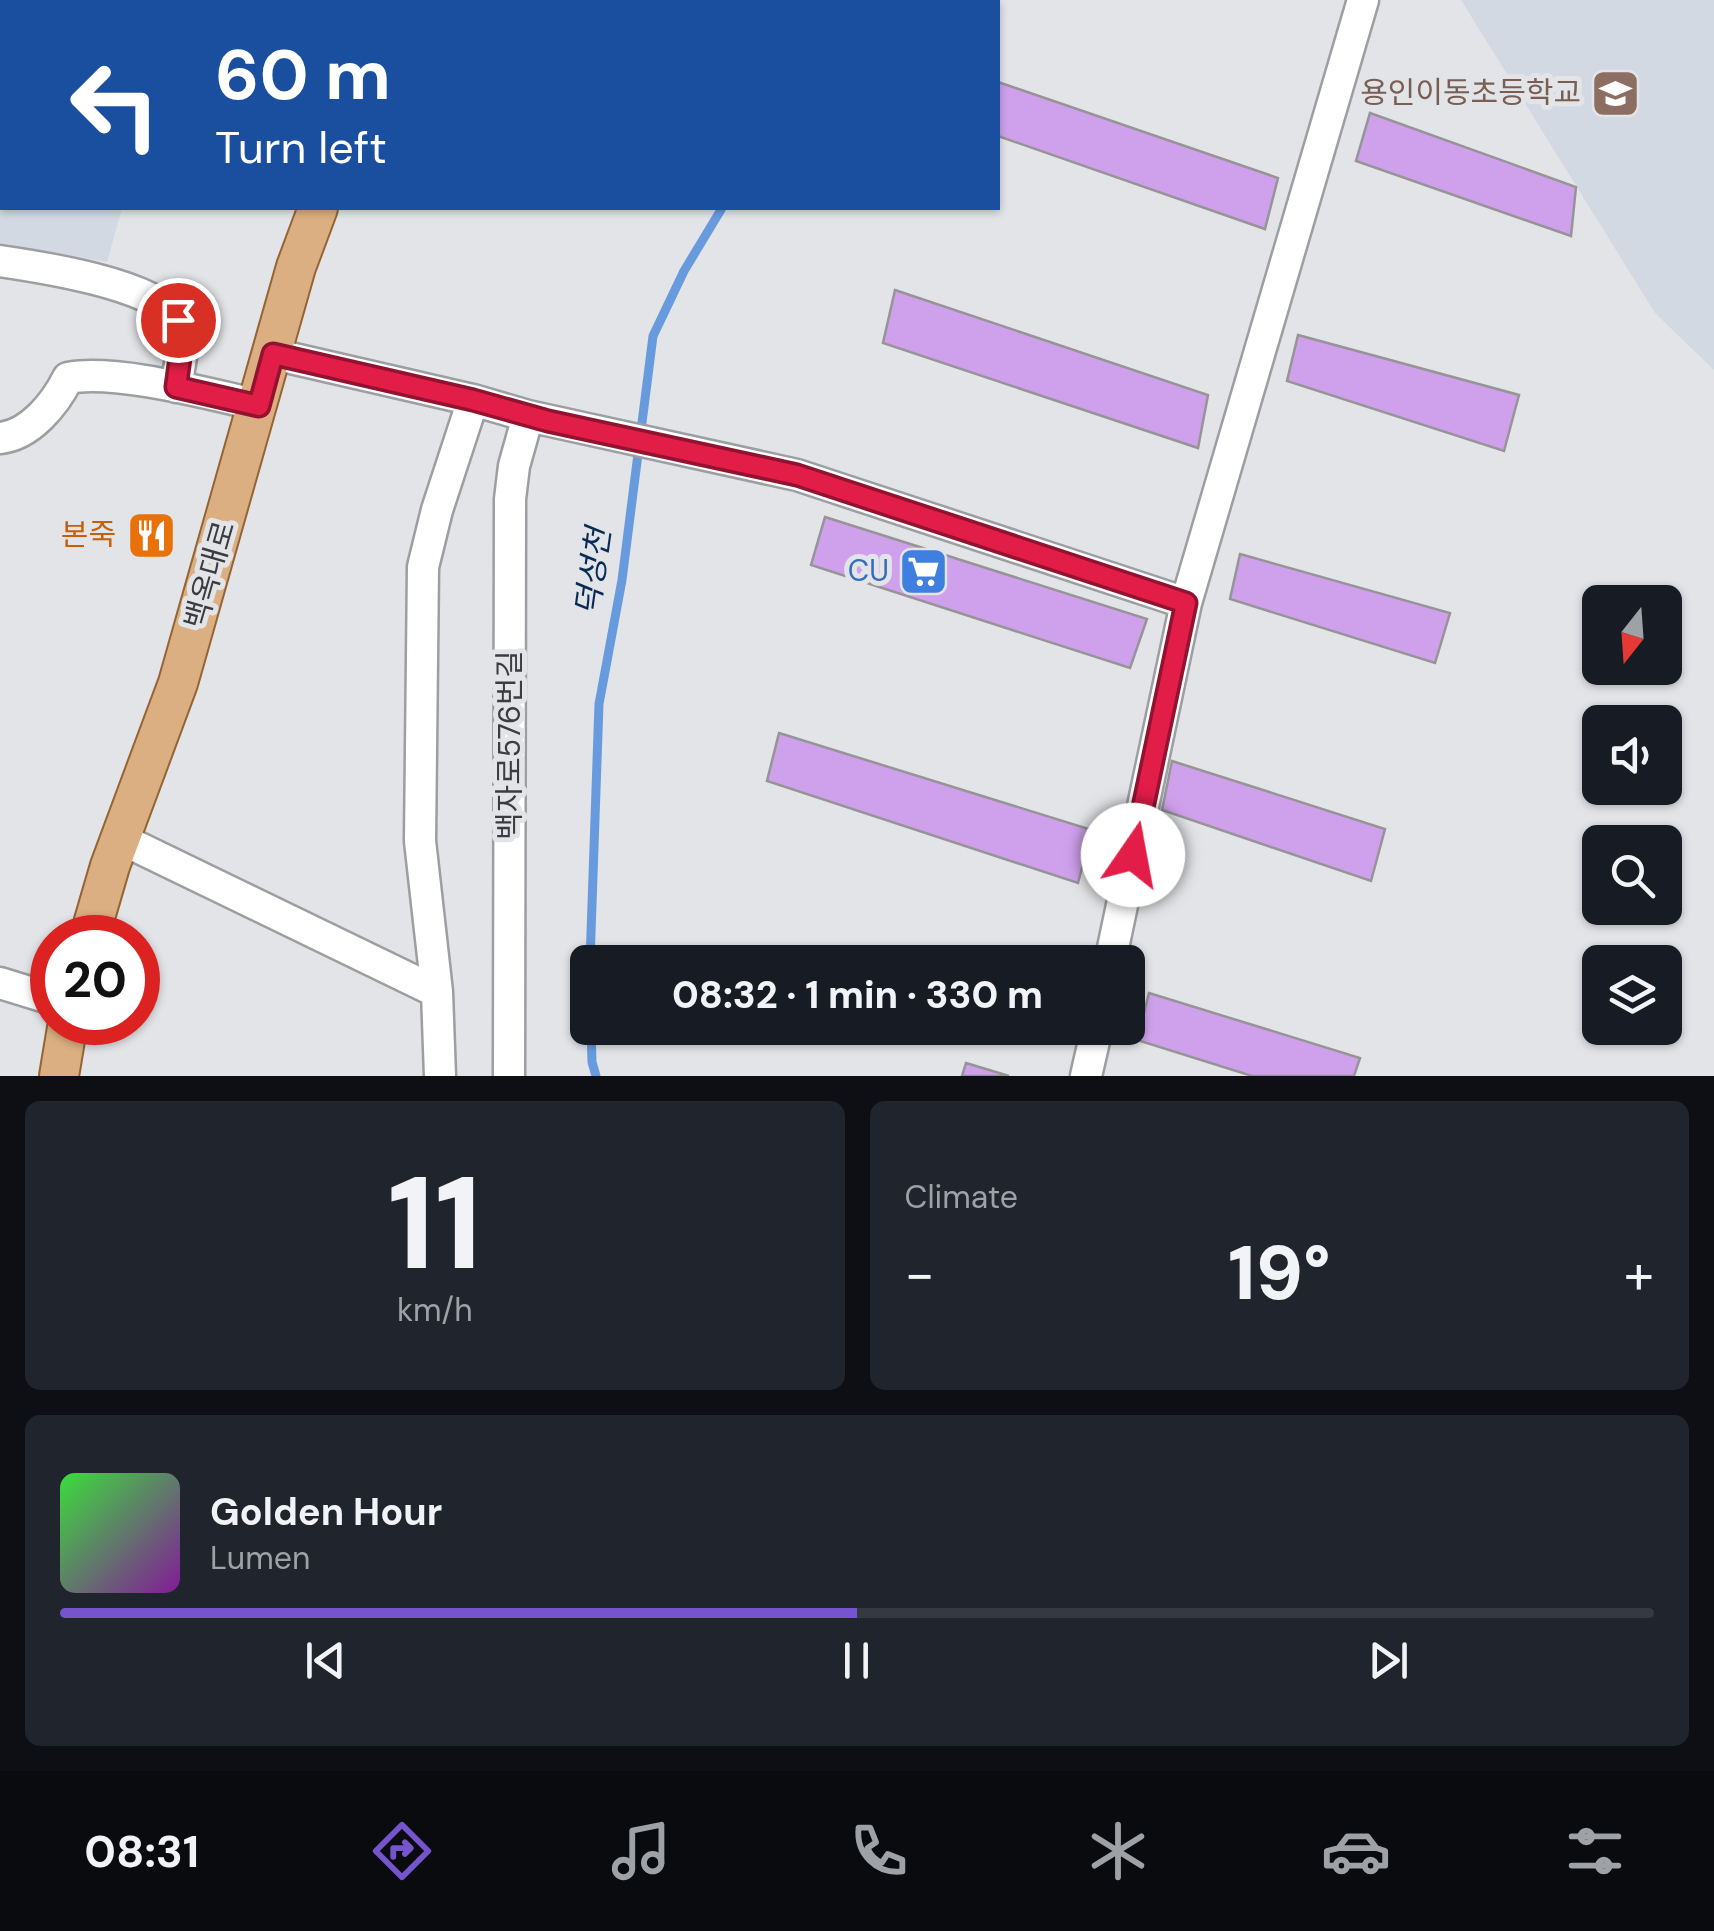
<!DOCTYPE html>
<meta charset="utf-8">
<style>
body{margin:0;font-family:"DM Sans","Noto Sans KR",sans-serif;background:#20242c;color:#f1f3f6;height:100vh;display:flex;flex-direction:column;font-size:38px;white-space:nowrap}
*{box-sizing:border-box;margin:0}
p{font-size:32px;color:#9ea1a6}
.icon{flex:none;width:55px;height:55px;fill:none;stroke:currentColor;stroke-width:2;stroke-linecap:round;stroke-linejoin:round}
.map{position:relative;height:1076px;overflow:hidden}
.panel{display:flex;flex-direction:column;gap:25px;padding:25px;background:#0d0f14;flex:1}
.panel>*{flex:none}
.hud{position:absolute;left:0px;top:0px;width:1000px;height:210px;box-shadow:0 2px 8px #0004;background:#1a4fa0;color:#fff;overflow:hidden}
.needle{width:65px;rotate:197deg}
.buttons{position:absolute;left:1582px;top:585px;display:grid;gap:20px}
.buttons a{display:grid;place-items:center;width:100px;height:100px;border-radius:15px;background:#171b24;box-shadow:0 2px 8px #0004;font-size:50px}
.speed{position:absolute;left:30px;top:915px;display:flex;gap:20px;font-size:50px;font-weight:700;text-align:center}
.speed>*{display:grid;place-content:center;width:130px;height:130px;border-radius:50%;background:#171b24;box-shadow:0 2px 8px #0004;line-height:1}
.speed .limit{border:15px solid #d22;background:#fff;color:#111}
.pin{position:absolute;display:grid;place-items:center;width:85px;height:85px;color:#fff;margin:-42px;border:5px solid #fff;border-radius:50%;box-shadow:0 2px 10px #0007}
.me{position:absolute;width:110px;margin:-55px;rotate:12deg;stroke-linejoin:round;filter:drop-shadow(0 0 8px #0008)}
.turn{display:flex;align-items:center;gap:35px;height:210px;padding:0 50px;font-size:45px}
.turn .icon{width:130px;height:130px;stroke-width:2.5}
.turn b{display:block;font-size:70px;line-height:85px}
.big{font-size:75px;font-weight:800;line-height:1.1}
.panel .card{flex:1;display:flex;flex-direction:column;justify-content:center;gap:15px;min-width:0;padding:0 35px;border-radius:15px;background:#20242c}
.panel .dial{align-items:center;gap:0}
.dial b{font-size:130px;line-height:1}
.song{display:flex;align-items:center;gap:30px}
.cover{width:120px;height:120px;border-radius:15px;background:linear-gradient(135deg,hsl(120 70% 55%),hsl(290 70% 35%))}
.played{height:10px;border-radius:5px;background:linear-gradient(90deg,#7654cd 50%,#363941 50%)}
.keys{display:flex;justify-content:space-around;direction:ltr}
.heat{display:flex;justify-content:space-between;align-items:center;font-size:55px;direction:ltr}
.panel .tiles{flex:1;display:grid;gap:25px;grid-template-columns:1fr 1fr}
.card:last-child{grid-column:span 2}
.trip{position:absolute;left:570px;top:945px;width:575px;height:100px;border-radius:15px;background:#171b24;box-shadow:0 2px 8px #0004;font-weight:800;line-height:100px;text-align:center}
.tab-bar{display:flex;height:160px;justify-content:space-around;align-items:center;background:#090b0e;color:#9ea1a6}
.tab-bar .icon{width:70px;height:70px}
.tab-bar .current{color:#7654cd}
.tab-bar b{font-size:45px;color:#f1f3f6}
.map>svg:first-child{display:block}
.built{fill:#d3d9e3}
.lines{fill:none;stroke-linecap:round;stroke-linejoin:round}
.stream{stroke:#689bde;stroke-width:9}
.building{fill:#cfa1ec;stroke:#969497;stroke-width:2.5}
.minor-casing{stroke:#9c9ea1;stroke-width:35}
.major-casing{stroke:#946434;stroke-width:42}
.minor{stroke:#fff;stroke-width:30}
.major{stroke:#dbaf82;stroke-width:38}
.route-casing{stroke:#92132f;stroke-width:25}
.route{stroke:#e11d48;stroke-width:18}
.labels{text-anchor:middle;stroke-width:10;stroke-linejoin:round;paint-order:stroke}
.education-label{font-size:30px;fill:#785e54;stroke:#e2e4e7;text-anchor:end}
.food-label{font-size:30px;fill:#c56008;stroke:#e2e4e7;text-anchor:end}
.shop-label{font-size:30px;fill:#366cbe;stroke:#e2e4e7;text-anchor:end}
.street-label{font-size:30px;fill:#3c3c3e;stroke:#e2e4e7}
.water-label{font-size:32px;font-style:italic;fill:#072b55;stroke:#e2e4e7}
</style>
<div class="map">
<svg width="1714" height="1076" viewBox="0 0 1714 1076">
<rect width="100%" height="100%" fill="#e2e4e7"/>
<!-- built -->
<path class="built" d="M0,0H257L2,2V208H122L107,262L0,243Z
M1461,0H1714V370L1655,313Z"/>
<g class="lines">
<!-- stream -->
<path class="stream" d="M861,2L862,0
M590,962L599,704L622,580L653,336L684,271L722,208
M591,1028L592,1062L596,1076"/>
</g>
<!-- building -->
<path class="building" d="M998,82L1278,178L1265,229L998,136Z
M1370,113L1576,187L1571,236L1356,161Z
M895,290L1208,395L1198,448L883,343Z
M1298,335L1519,395L1504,451L1287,381Z
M825,517L1147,619L1130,668L811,565Z
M1240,554L1450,613L1435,663L1230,599Z
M779,733L1092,830L1078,883L767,781Z
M1172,761L1385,829L1371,881L1162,810Z
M1149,993L1360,1058L1354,1076H1252L1137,1040Z
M966,1063L1009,1076H962Z"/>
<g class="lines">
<defs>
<path id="minor" d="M0,261C41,267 153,284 176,318C188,337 179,366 176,387
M273,354L473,400L528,416L797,475L1186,603
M0,438C30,435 55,404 68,378C117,369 208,394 259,405
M121,839L437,992
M1110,962L1186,603L1363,0
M0,983L52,999
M440,1076L437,992L420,841L423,567L437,510L473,400
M509,1076L510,499L514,466L528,416
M1086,1076L1097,1028"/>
<path id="major" d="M425,2L426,0
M89,938L110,866L178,683L296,267L318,208
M59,1076L68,1022"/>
</defs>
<!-- minor casing -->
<use href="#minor" class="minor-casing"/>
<!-- major casing -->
<use href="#major" class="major-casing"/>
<!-- minor -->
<use href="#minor" class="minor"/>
<!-- major -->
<use href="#major" class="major"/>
</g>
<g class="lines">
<defs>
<path id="route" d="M178,320L182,343L176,387L259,406L273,354L473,400L548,421L797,475L1186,603L1133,855"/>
</defs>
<!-- route casing -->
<use href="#route" class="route-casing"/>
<!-- route -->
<use href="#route" class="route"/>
</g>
<!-- icons -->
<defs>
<symbol id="school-square" viewBox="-11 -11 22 22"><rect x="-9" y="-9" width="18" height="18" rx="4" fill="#8d6e63" stroke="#e2e4e7"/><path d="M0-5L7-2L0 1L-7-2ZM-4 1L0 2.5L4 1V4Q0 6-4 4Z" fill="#fff"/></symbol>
<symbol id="restaurant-square" viewBox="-11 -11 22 22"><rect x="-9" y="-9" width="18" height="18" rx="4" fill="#e8710a" stroke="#e2e4e7"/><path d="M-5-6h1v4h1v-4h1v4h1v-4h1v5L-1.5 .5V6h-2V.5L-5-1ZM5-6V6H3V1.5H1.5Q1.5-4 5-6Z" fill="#fff"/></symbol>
<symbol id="supermarket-square" viewBox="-11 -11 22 22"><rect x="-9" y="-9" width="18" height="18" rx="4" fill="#3f7fe0" stroke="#e2e4e7"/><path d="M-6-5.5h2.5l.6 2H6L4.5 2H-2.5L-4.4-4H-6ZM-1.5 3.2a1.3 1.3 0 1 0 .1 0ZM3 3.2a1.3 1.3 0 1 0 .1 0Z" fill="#fff"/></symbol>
</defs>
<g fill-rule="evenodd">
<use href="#school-square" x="1588" y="66" width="55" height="55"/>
<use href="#restaurant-square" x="124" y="508" width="55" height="55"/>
<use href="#supermarket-square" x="896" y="544" width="55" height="55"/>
</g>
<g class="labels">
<!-- education labels -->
<g class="education-label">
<text x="1581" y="103">용인이동초등학교</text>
</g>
<!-- food labels -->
<g class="food-label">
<text x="116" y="545">본죽</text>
</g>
<!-- shop labels -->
<g class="shop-label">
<text x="889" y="581">CU</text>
</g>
<!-- street labels -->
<g class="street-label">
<text transform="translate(210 575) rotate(-74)" y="10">백옥대로</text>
<text transform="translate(510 745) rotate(-90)" y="10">백자로576번길</text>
</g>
<!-- water labels -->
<g class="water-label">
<text transform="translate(593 572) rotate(-82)" y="11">덕성천</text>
</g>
</g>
</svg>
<div class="buttons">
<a><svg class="needle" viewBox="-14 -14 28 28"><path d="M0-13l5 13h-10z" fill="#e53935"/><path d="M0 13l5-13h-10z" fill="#9ea1a6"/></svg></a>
<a><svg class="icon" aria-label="sound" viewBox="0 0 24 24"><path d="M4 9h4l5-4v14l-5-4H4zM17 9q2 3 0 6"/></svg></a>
<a><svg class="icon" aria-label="search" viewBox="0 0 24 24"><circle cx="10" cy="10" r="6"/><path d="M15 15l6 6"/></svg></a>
<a><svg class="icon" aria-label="layers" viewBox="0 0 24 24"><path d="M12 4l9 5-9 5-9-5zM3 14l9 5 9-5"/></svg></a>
</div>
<div class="speed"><div class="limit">20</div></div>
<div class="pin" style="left:178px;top:320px;background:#d93025"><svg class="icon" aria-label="arrive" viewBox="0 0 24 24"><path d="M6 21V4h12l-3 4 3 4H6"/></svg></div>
<svg class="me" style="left:1133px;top:855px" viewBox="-20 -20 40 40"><circle r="19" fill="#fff"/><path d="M0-13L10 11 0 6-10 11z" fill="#e11d48"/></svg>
<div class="trip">08:32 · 1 min · 330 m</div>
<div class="hud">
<div class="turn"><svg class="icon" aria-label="left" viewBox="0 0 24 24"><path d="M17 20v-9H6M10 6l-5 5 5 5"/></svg><div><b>60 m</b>Turn left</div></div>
</div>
</div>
<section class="panel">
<div class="tiles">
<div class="card dial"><b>11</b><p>km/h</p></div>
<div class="card"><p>Climate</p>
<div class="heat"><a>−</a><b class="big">19°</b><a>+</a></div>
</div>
<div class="card">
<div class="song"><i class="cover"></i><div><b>Golden Hour</b><p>Lumen</p></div></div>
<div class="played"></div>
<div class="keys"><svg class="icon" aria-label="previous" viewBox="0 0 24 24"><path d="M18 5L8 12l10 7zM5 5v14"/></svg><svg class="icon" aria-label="pause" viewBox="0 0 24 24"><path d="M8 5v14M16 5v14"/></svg><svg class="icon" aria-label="next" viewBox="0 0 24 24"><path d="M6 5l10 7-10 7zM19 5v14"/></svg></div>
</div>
</div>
</section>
<nav class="tab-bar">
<b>08:31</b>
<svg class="icon current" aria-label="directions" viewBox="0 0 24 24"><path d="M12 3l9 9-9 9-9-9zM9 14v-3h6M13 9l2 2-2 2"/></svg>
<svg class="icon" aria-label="music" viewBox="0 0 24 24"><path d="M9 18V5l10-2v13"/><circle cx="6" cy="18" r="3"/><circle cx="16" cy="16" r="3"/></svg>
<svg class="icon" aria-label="phone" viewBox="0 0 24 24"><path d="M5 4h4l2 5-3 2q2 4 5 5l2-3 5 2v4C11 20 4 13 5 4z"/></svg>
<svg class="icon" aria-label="climate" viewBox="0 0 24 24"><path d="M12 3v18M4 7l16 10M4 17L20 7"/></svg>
<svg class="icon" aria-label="car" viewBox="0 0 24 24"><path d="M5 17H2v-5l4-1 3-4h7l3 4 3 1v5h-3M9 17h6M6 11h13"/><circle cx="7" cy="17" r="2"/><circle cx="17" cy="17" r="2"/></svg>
<svg class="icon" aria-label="filters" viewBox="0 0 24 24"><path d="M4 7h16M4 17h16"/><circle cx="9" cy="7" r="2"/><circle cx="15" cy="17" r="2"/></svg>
</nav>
